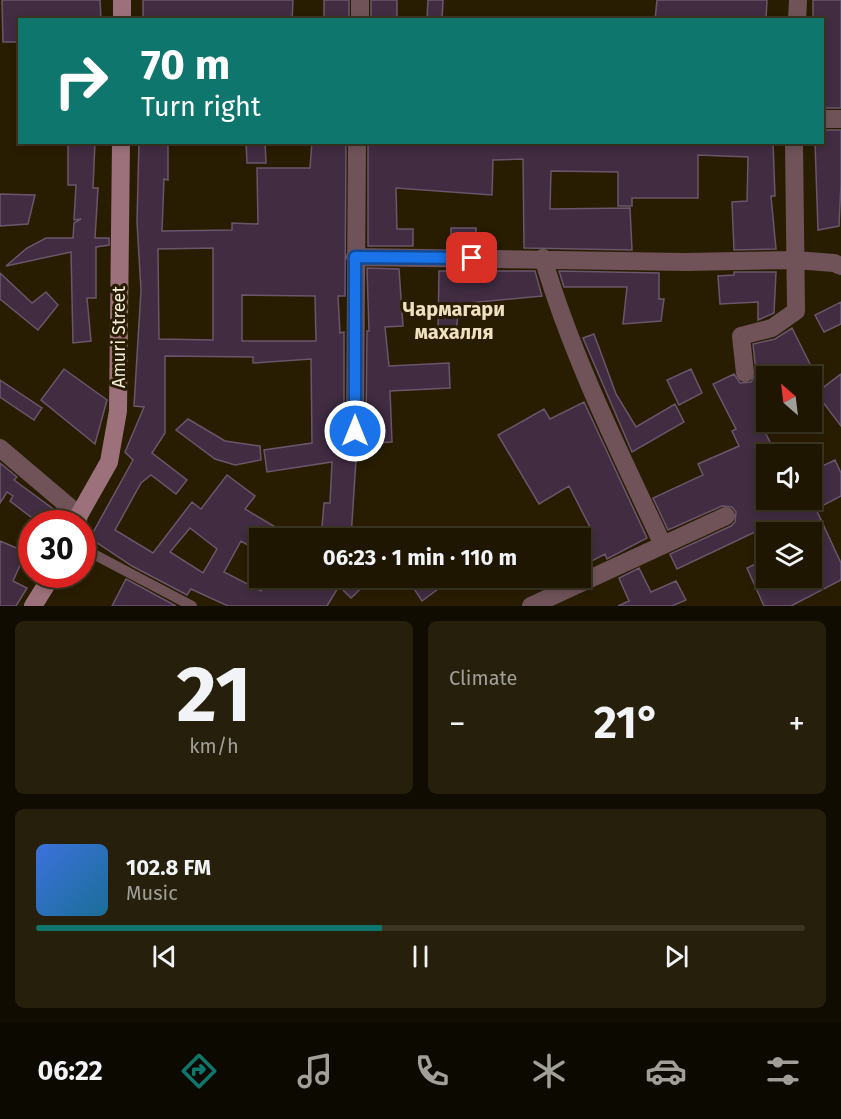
<!DOCTYPE html>
<meta charset="utf-8">
<style>
body{margin:0;font-family:"Fira Sans",sans-serif;background:#261f0b;color:#f1f3f6;height:100vh;display:flex;flex-direction:column;font-size:22px;white-space:nowrap}
*{box-sizing:border-box;margin:0}
p{font-size:20px;color:#a19f99}
.icon{flex:none;width:33px;height:33px;fill:none;stroke:currentColor;stroke-width:2;stroke-linecap:round;stroke-linejoin:round}
.map{position:relative;height:606px;overflow:hidden}
.panel{display:flex;flex-direction:column;gap:15px;padding:15px;background:#100c01;flex:1}
.panel>*{flex:none}
.guide{position:absolute;left:18px;top:18px;width:806px;height:126px;border-radius:0px;box-shadow:0 3px 9px #0003,0 0 0 2px #3c3523;background:#0f766e;color:#fff;overflow:hidden}
.needle{width:39px;rotate:332deg}
.fabs{position:absolute;left:756px;top:366px;display:grid;gap:12px}
.fabs a{display:grid;place-items:center;width:66px;height:66px;border-radius:0px;background:#1e1601;box-shadow:0 3px 9px #0003,0 0 0 2px #3c3523;font-size:30px}
.speed{position:absolute;left:18px;top:510px;display:flex;gap:12px;font-size:30px;font-weight:700;text-align:center}
.speed>*{display:grid;place-content:center;width:78px;height:78px;border-radius:50%;background:#1e1601;box-shadow:0 3px 9px #0003,0 0 0 2px #3c3523;line-height:1}
.speed .limit{border:9px solid #d22;background:#fff;color:#111}
.pin{position:absolute;display:grid;place-items:center;width:51px;height:51px;color:#fff;margin:-26px;border-radius:12px;box-shadow:0 3px 9px #0006}
.me{position:absolute;width:66px;margin:-33px;rotate:0deg;stroke-linejoin:round;filter:drop-shadow(0 0 4px #0008)}
.turn{display:flex;align-items:center;gap:21px;height:126px;padding:0 24px;font-size:27px}
.turn .icon{width:78px;height:78px;stroke-width:2.5}
.turn b{display:block;font-size:42px;line-height:51px}
.big{font-size:45px;font-weight:700;line-height:1.1}
.panel .card{flex:1;display:flex;flex-direction:column;justify-content:center;gap:9px;min-width:0;padding:0 21px;border-radius:9px;background:#261f0b}
.panel .dial{align-items:center;gap:0}
.dial b{font-size:78px;line-height:1}
.song{display:flex;align-items:center;gap:18px}
.cover{width:72px;height:72px;border-radius:9px;background:linear-gradient(135deg,hsl(220 70% 55%),hsl(200 70% 35%))}
.played{height:6px;border-radius:3px;background:linear-gradient(90deg,#0f766e 45%,#3c3523 45%)}
.keys{display:flex;justify-content:space-around;direction:ltr}
.heat{display:flex;justify-content:space-between;align-items:center;font-size:33px;direction:ltr}
.panel .tiles{flex:1;display:grid;gap:15px;grid-template-columns:1fr 1fr}
.card:last-child{grid-column:span 2}
.trip{position:absolute;left:249px;top:528px;width:342px;height:60px;border-radius:0px;background:#1e1601;box-shadow:0 3px 9px #0003,0 0 0 2px #3c3523;font-weight:700;line-height:60px;text-align:center}
.tabs{display:flex;height:96px;justify-content:space-around;align-items:center;background:#0c0900;color:#a19f99}
.tabs .icon{width:42px;height:42px}
.tabs .selected{color:#0f766e}
.tabs b{font-size:27px;color:#f1f3f6}
.map>svg:first-child{display:block}
.building{fill:#412c42;stroke:#6b556c;stroke-width:1.5;fill-rule:evenodd}
.lines{fill:none;stroke-linecap:round;stroke-linejoin:round}
.lane{stroke:#6f5359;stroke-width:10}
.street{stroke:#6f5359;stroke-width:18}
.secondary{stroke:#9c717b;stroke-width:18}
.route-casing{stroke:#114b97;stroke-width:15}
.route{stroke:#1a73e8;stroke-width:10}
.labels{text-anchor:middle;stroke-width:6;stroke-linejoin:round;paint-order:stroke}
.street-label{font-size:18px;fill:#f6efdf;stroke:#281d01}
.neighbourhood-label{font-size:20px;font-weight:bold;fill:#efe0bf;stroke:#281d01}
</style>
<div class="map">
<svg width="841" height="606" viewBox="0 0 841 606">
<rect width="100%" height="100%" fill="#281d01"/>
<!-- building -->
<path class="building" d="M2,0H100L101,20H20V42H3Z
M143,0H293L292,20H236L235,17L143,19Z
M324,0H349V20H324Z
M371,0H397V20H371Z
M428,0H443L442,20H427Z
M657,0H767L766,20H655Z
M813,0H841V108H822V20H813Z
M822,130H841V183L839,226L818,230L815,142H822Z
M68,142H95L93,188H98L95,238H109V245L96,247V298H87L91,341L73,343L71,252L6,266L27,248L46,238H73L74,223L81,219L74,220L76,185H68Z
M139,142H168V180L164,179L162,231L232,230V223L258,224L257,168H310L312,142H346L345,296H338L340,333L344,332V431L349,440L360,441L366,431L367,331H369L367,268L399,269L403,326L385,327L389,366L449,363L450,388L390,391L392,442L357,444L351,538H321L324,503H330L332,462L267,472L264,450L312,443L311,359L253,363V357L165,356V433L152,453L187,480L176,494L151,475L141,483L115,530L153,553L192,502L201,509L227,475L255,496L245,509L294,538H260V552L241,541L224,572L261,591L270,578H372L351,598L339,586L327,606H228L191,589L187,595L132,566L90,538L133,460L125,452L144,407L134,406L141,290L137,222ZM213,248V340L159,339L158,249ZM242,295L315,296L316,341H242ZM190,528L217,549L203,573L170,552Z
M246,142H265L266,163H247Z
M368,142H773L775,196H771L776,249L734,250L732,202L747,201L748,157L698,155V198H632V206H618V172L551,171L550,209L630,208L632,250L524,248L523,159L493,160L492,195L396,188L397,229H413V246H368Z
M0,194L35,195L28,224L0,226Z
M451,228H476V248L451,247Z
M439,271H535L542,296L459,304L456,333L438,331Z
M559,271L659,273V299H664L661,321L623,324L627,287H564Z
M734,272H776L774,313L758,320V302L720,304L718,276L734,275Z
M0,273L32,303L46,292L58,305L38,330L0,299Z
M841,302V324L824,332L815,315Z
M792,328L811,366L787,376H766V434L776,454H766V500H812V471L835,460L841,473V496L816,509L841,563V580L791,606H764L747,568L766,559V578H776L778,583L788,578H812V565L819,561L812,546V532L757,531L677,569L670,554L731,526L735,522L736,512L732,507L722,506L668,530L653,498L703,475L698,464L739,446L732,431L736,429L713,384L734,374L740,383L751,382L756,372L753,344L775,339Z
M594,334L616,394L636,427L675,404L684,422L632,452L583,338Z
M64,369L107,400L95,444L41,400Z
M691,369L702,393L679,405L667,380Z
M841,374V426L816,393Z
M0,380L42,408L34,420L0,397Z
M584,402L647,538L607,559L605,554L580,567V534L591,529L569,486L539,504L498,435L544,409L550,419Z
M188,419L225,441L260,446L261,460L235,465L215,459L176,430Z
M0,463L17,477L14,480L67,519L66,524H40L10,501L13,496L7,492L0,503Z
M0,541L26,552L13,581L27,588L16,606H0Z
M639,568L651,592L676,581L686,600L672,606H618L629,601L619,578Z
M407,578H429L438,589L422,601Z
M126,579L176,606H112Z"/>
<g class="lines">
<!-- lane -->
<path class="lane" d="M82,548L192,606"/>
<!-- street -->
<path class="street" d="M360,20V0
M797,20L798,0
M822,119H841
M355,257L686,262L795,260L834,263L841,266
M543,258C573,359 619,451 663,545
M745,373L741,336L772,328L796,311L794,142
M355,431L357,142
M0,448L79,515
M531,606L726,516"/>
<!-- secondary -->
<path class="secondary" d="M122,20V0
M77,524L79,515L109,462L118,411L121,142
M33,606L53,574"/>
</g>
<g class="lines">
<defs>
<path id="route" d="M355,431V257L472,258"/>
</defs>
<!-- route casing -->
<use href="#route" class="route-casing"/>
<!-- route -->
<use href="#route" class="route"/>
</g>
<g class="labels">
<!-- street labels -->
<g class="street-label">
<text transform="translate(119 337) rotate(-90)" y="6">Amuri Street</text>
</g>
<!-- neighbourhood labels -->
<g class="neighbourhood-label">
<text x="454" y="316">Чармагари<tspan x="454" dy="23">махалля</tspan></text>
</g>
</g>
</svg>
<div class="fabs">
<a><svg class="needle" viewBox="-14 -14 28 28"><path d="M0-13l5 13h-10z" fill="#e53935"/><path d="M0 13l5-13h-10z" fill="#a19f99"/></svg></a>
<a><svg class="icon" aria-label="sound" viewBox="0 0 24 24"><path d="M4 9h4l5-4v14l-5-4H4zM17 9q2 3 0 6"/></svg></a>
<a><svg class="icon" aria-label="layers" viewBox="0 0 24 24"><path d="M12 4l9 5-9 5-9-5zM3 14l9 5 9-5"/></svg></a>
</div>
<div class="speed"><div class="limit">30</div></div>
<div class="pin" style="left:472px;top:258px;background:#d93025"><svg class="icon" aria-label="arrive" viewBox="0 0 24 24"><path d="M6 21V4h12l-3 4 3 4H6"/></svg></div>
<svg class="me" style="left:355px;top:431px" viewBox="-20 -20 40 40"><circle r="17" fill="#1a73e8" stroke="#fff" stroke-width="3"/><path d="M0-11L8 9 0 5-8 9z" fill="#fff"/></svg>
<div class="trip">06:23 · 1 min · 110 m</div>
<div class="guide">
<div class="turn"><svg class="icon" aria-label="right" viewBox="0 0 24 24"><path d="M7 20v-9h11M14 6l5 5-5 5"/></svg><div><b>70 m</b>Turn right</div></div>
</div>
</div>
<section class="panel">
<div class="tiles">
<div class="card dial"><b>21</b><p>km/h</p></div>
<div class="card"><p>Climate</p>
<div class="heat"><a>−</a><b class="big">21°</b><a>+</a></div>
</div>
<div class="card">
<div class="song"><i class="cover"></i><div><b>102.8 FM</b><p>Music</p></div></div>
<div class="played"></div>
<div class="keys"><svg class="icon" aria-label="previous" viewBox="0 0 24 24"><path d="M18 5L8 12l10 7zM5 5v14"/></svg><svg class="icon" aria-label="pause" viewBox="0 0 24 24"><path d="M8 5v14M16 5v14"/></svg><svg class="icon" aria-label="next" viewBox="0 0 24 24"><path d="M6 5l10 7-10 7zM19 5v14"/></svg></div>
</div>
</div>
</section>
<nav class="tabs">
<b>06:22</b>
<svg class="icon selected" aria-label="directions" viewBox="0 0 24 24"><path d="M12 3l9 9-9 9-9-9zM9 14v-3h6M13 9l2 2-2 2"/></svg>
<svg class="icon" aria-label="music" viewBox="0 0 24 24"><path d="M9 18V5l10-2v13"/><circle cx="6" cy="18" r="3"/><circle cx="16" cy="16" r="3"/></svg>
<svg class="icon" aria-label="phone" viewBox="0 0 24 24"><path d="M5 4h4l2 5-3 2q2 4 5 5l2-3 5 2v4C11 20 4 13 5 4z"/></svg>
<svg class="icon" aria-label="climate" viewBox="0 0 24 24"><path d="M12 3v18M4 7l16 10M4 17L20 7"/></svg>
<svg class="icon" aria-label="car" viewBox="0 0 24 24"><path d="M5 17H2v-5l4-1 3-4h7l3 4 3 1v5h-3M9 17h6M6 11h13"/><circle cx="7" cy="17" r="2"/><circle cx="17" cy="17" r="2"/></svg>
<svg class="icon" aria-label="filters" viewBox="0 0 24 24"><path d="M4 7h16M4 17h16"/><circle cx="9" cy="7" r="2"/><circle cx="15" cy="17" r="2"/></svg>
</nav>
